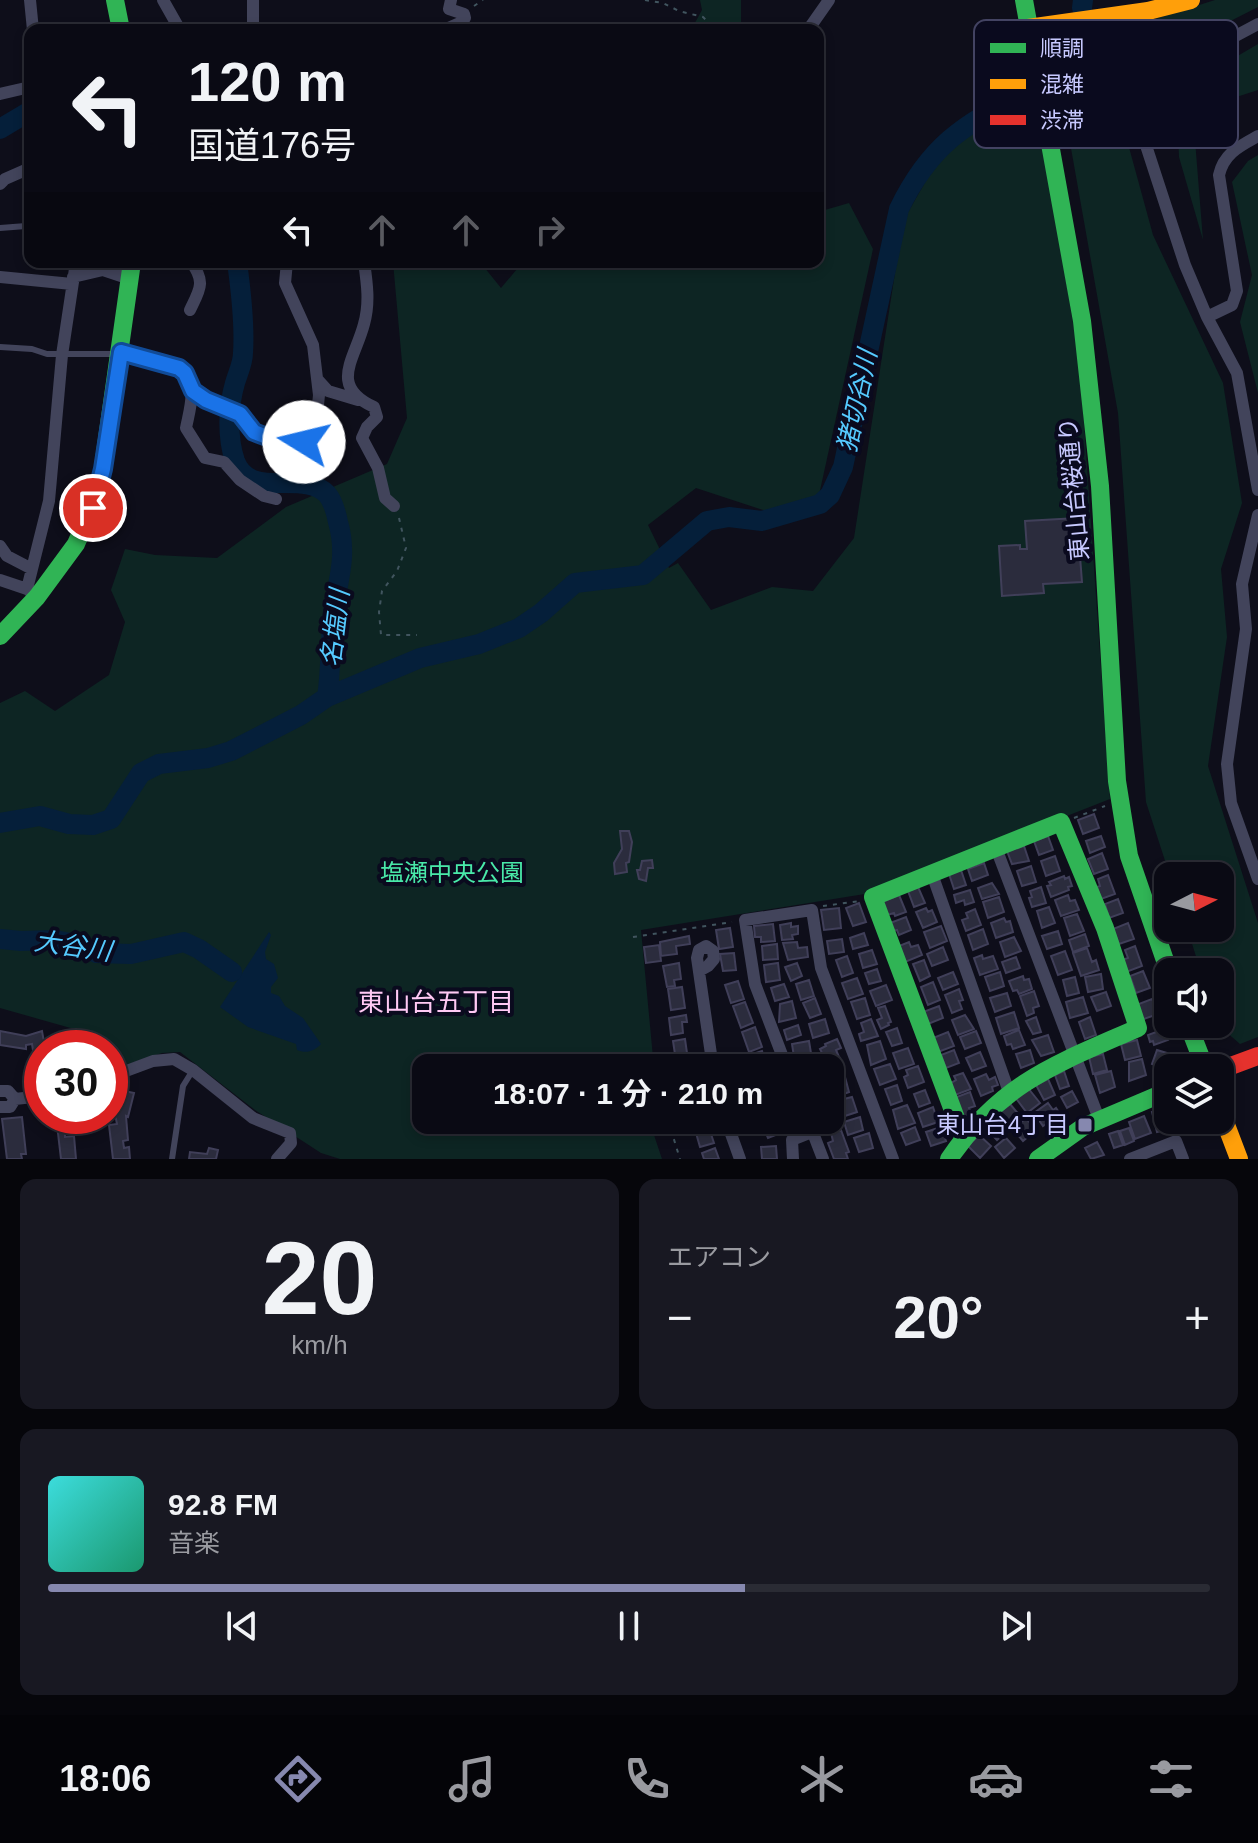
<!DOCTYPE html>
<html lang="ja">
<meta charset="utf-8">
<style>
body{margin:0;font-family:Arial,"Noto Sans JP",sans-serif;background:#181822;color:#f1f3f6;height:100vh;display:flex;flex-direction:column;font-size:30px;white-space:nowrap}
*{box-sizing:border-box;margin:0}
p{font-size:26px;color:#999aa0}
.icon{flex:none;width:44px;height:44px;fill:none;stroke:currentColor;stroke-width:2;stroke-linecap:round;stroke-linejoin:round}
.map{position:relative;height:1159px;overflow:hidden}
.side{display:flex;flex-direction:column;gap:20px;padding:20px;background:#06060b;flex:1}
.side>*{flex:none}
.top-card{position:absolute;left:24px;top:24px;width:800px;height:244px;border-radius:16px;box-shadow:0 4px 12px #0003,0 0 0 2px #2a2b34;background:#0a0a14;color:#f1f3f6;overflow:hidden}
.needle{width:52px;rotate:84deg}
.buttons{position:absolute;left:1154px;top:862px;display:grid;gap:16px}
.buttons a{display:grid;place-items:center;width:80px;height:80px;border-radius:16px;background:#0a0a14;box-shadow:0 4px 12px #0003,0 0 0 2px #2a2b34;font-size:40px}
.speed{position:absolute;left:24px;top:1030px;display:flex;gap:16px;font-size:40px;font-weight:700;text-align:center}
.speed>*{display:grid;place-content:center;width:104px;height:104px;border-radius:50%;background:#0a0a14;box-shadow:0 4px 12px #0003,0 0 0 2px #2a2b34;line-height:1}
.speed .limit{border:12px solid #d22;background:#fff;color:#111}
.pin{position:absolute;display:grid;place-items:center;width:68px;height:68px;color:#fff;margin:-34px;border:4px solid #fff;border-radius:50%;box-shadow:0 2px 8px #0007}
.me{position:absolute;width:88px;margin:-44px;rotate:279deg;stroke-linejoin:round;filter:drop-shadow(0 0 6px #0008)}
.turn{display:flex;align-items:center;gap:28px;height:168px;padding:0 32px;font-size:36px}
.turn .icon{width:104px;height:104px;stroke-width:2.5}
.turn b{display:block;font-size:56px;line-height:68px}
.lanes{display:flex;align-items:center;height:76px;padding:0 32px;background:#0003;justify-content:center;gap:40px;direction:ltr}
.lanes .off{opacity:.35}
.big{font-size:60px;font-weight:700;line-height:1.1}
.side .card{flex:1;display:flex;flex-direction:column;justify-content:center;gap:12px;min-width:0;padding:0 28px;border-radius:16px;background:#181822}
.side .dial{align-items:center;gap:0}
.dial b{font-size:104px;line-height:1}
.song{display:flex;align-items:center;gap:24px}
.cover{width:96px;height:96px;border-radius:12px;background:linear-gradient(135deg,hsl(180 70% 55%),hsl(160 70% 35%))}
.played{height:8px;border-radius:4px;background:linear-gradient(90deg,#8688af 60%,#2a2b34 60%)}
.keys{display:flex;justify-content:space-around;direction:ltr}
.heat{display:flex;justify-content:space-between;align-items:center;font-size:44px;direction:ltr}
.side .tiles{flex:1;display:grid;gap:20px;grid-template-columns:1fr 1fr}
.card:last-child{grid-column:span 2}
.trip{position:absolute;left:412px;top:1054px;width:432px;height:80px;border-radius:16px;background:#0a0a14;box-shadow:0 4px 12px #0003,0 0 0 2px #2a2b34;font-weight:700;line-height:80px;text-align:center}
.menu{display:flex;height:128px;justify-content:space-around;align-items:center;background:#040408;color:#999aa0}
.menu .icon{width:56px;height:56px}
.menu .selected{color:#8688af}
.menu b{font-size:36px;color:#f1f3f6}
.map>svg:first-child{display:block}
.green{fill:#0d2523}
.water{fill:#051f3a}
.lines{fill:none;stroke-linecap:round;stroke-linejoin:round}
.river{stroke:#051f3a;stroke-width:20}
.building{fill:#2b2c3d;stroke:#403f59;stroke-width:2}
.path{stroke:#41555f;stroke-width:2;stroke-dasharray:4 6;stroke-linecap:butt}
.lane{stroke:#42445b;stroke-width:6}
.street{stroke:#42445b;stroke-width:12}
.fast{stroke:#30b455;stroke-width:18}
.slow{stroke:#ff9f0a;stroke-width:18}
.jam{stroke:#e5322d;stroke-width:18}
.route-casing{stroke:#114b97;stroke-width:20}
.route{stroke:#1a73e8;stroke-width:14}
.poi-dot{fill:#8688af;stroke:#0a0a1e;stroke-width:3}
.labels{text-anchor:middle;stroke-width:8;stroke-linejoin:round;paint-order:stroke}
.street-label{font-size:24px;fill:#c7c9ff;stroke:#0a0a1e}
.park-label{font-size:24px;fill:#49e9a9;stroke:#0a0a1e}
.poi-label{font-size:24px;fill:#c7c9ff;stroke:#0a0a1e;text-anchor:end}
.water-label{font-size:26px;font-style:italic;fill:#55caff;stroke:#0a0a1e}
.neighbourhood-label{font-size:26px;fill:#ffc9f4;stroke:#0a0a1e}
.key{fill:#0a0a1e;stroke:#434362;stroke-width:2}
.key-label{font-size:22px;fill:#c7c9ff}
</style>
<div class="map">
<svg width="1258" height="1159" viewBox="0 0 1258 1159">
<rect width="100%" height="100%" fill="#0e0e1a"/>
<!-- green -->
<path class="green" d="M700,0H741V30H691L702,10Z
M1215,0H1258V7L1148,63L1127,95V140L1153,235L1223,383L1242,503L1221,569L1227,637L1208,766L1258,923V1037L1240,1044L1217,1024H1220V972H1201L1187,928H1220V876H1170L1146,802L1118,413L1058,75L1088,40Z
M1258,44V90L1218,103L1193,115L1203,240L1179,157L1177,109L1166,98Z
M1035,98L1080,364L1110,799L871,893L641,930L654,1068H426V1120H649L662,1159H340L321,1153L255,1110L180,1052L162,1053L110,1070V1048H84L74,1029L0,1008V703L25,691L55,711L109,675L125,622L111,590L125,549L155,555L217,558L286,507L387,464L407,418L393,262H480L501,288L523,262H818V212L849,203L873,249L819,495L766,511L696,488L648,525L669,568L678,563L711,610L772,587L813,591L854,538L903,221L936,163L990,118Z
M1258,155V393L1240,322L1252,275L1232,182L1248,161Z"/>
<!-- water -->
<path class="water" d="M269,932L271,935L265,952L266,959L274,964L278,978L271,987V993L279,996L285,1006L303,1018L321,1044C315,1051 306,1054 297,1050L296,1044L248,1027L220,1007Z"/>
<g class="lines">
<!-- river -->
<path class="river" d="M1082,8L1083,0
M1054,70L1080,40
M0,129L30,111
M237,262C241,291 245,324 243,353C243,363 238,373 235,383C228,407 227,437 235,461C250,501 302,469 327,494C333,501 336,512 338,522C349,560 335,586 332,624C330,648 331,672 327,697
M0,823L40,816L69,824L93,825L111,819L141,773L159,764L208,758L231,751L301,715L327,697L420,658L479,644L519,628L541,613L575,583L643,575L707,521L729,517L762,521L820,504L830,495L843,467L899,209C929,147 962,125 1022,95
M0,939L21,941L55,940L76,944L96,953L131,954L184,942L199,949L232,972"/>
</g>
<!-- building -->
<path class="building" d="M1077,518L1082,582L1043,584L1044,593L1002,596L999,546L1020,545V549H1027L1025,521Z
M1094,814L1099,828L1083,834L1078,820Z
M620,831H629L632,842L629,862L626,863L627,872L615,874L614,863L622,849Z
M1048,836L1053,850L1039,855L1034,841Z
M1101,836L1105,847L1090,853L1086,841Z
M1024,846L1029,861L1012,864L1007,851Z
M1102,853L1108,869L1094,874L1088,859Z
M1055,856L1060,871L1046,876L1041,861Z
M652,860L653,868H648L646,881L639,879L637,870H640L642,861Z
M984,863L988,875L972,881L968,869Z
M1031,866L1036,882L1022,886L1017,871Z
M961,870L966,885L954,889L949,874Z
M1108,875L1115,894L1101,899L1097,887L1100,886L1098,879Z
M1064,876L1065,879L1069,877L1072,886L1068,887L1069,890L1051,897L1047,886L1051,885L1049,882Z
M992,883L999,894L982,899L978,888Z
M918,887L925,903L914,907L908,891Z
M1041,887L1046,903L1032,907L1029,898L1032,897L1030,891Z
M970,890L974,902L965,905L964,900L956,903L954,895Z
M899,895L906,912L895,916L894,913L887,915L882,902Z
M1068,895L1070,901L1075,900L1079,910L1061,916L1055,900Z
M999,897L1004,912L988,918L983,902Z
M1118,899L1123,913L1109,918L1105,904Z
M859,903L866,922L853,926L846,908Z
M1049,907L1055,923L1042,928L1037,911Z
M839,908L841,928L824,930L821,910Z
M926,908L928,912L932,910L937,922L923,928L916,912Z
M975,909L981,925L966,931L962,920L968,918L966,913Z
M1077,914L1084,931L1070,936L1064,918Z
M906,917L911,930L899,935L897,930L893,931L890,923Z
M1004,918L1006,922L1010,921L1013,932L996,938L991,923Z
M791,923V927L798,926V934L792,935L793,939L782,940L780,925Z
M1128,923L1134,939L1119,944L1113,929Z
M773,924L775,941L761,942V937H755L754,926Z
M941,926L947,941L930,948L924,932Z
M730,928L733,947L719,949L716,930Z
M983,929L988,944L973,950L968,935Z
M1058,931L1062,944L1047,949L1042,936Z
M864,933L868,945L853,949L850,938Z
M1085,934L1089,946L1073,952L1069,940Z
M689,936L690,944L676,946L677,954L661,956L660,942Z
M1014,937L1021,951L1005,957L1000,942Z
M842,939L844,952L829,954L827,941Z
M797,942L798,948L807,947L808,957L788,960L783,943Z
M909,942L911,947L918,945L922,955L905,962L899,946Z
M777,944L778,959L763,960L762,946Z
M659,945L661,961L646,963L644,947Z
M1135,946L1142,966L1126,972L1122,960L1128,958L1125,950Z
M943,947L948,960L932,966L927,954Z
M1087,948L1092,962L1096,960L1099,970L1081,976L1073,953Z
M872,950L877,964L863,968L859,954Z
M1065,951L1072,970L1058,975L1051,956Z
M734,953L736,970L723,971L720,954Z
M982,955L983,959L993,956L998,969L980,975L974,958Z
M847,956L853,973L842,977L836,960Z
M1016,957L1020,968L1006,973L1002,962Z
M924,960L930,976L920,981L913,964Z
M679,963L681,979L674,980L675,986L667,987L663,966Z
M778,963L780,980L766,982L764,965Z
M797,963L802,976L791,981L785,967Z
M877,969L881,981L869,984L865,973Z
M1143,971L1150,988L1136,993L1130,976Z
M953,972L958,984L943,990L938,978Z
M1000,972L1004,986L990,991L985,977Z
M1101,974L1103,989L1088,992L1085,977Z
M1023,976L1024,980L1029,979L1032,989L1019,994L1017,990L1013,991L1009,981Z
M1075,977L1079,993L1067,996L1063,980Z
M857,978L863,994L848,999L842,983Z
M809,980L814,996L801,1000L796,984Z
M738,981L744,999L731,1003L725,985Z
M933,982L940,1000L928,1005L921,987Z
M784,984L789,997L775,1001L771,988Z
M886,985L892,1000L876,1006L870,991Z
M682,987L685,1008L671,1010L668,989Z
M959,989L963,1000L959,1001L962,1009L952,1013L945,995Z
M1034,991L1039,1006L1033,1008L1034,1013L1027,1016L1020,996Z
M1106,992L1111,1006L1097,1011L1091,997Z
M1007,993L1011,1006L995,1012L990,998Z
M1083,997L1088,1013L1070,1018L1066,1002Z
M815,998L821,1014L810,1018L803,1003Z
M865,998L870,1015L857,1019L851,1002Z
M1152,999L1158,1014L1141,1020L1136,1005Z
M792,1001L796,1018L779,1022L780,1004Z
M745,1002L753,1023L741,1028L733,1006Z
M885,1006L891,1022L888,1023L889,1025L881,1029L877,1020L882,1018L878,1008Z
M939,1006L943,1018L928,1024L923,1012Z
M1014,1012L1019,1028L1001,1034L996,1018Z
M686,1015L687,1022H682L683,1033L671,1035L669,1018Z
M965,1015L974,1029L958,1035L952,1020Z
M1036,1017L1041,1032L1033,1034L1026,1021Z
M1090,1017L1096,1035L1085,1039L1079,1022Z
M825,1019L829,1033L813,1038L809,1024Z
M871,1019L878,1036L861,1041L859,1034L864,1032L861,1023Z
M798,1025L801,1035L787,1040L784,1030Z
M755,1027L762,1047L749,1052L742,1032Z
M897,1028L902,1043L892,1046L886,1032Z
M1164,1029L1168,1040L1154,1045L1153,1041L1150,1042L1148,1035Z
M1019,1030L1025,1045L1013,1049L1011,1044L1007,1045L1004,1036Z
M0,1031L26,1036L42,1031L44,1042L54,1048H42V1061L35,1063L32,1044L26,1045V1049L0,1045Z
M976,1031L981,1043L965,1049L960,1037Z
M948,1032L954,1046L938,1052L933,1038Z
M1048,1035L1054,1052L1041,1056L1032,1040Z
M685,1039L688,1060L676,1061L673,1041Z
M837,1039L841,1048L836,1050L839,1057L831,1060L829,1055L824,1057L820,1049L826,1046L825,1044Z
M1137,1040L1141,1056L1125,1060L1121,1044Z
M809,1041L811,1053L794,1057L792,1044Z
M880,1041L886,1059L871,1065L867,1045Z
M908,1048L914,1064L899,1069L893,1053Z
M954,1050L959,1063L946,1068L941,1055Z
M1030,1050L1034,1063L1021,1068L1016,1054Z
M1157,1050L1170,1054L1164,1069L1152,1064Z
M762,1051L766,1065L754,1068L750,1055Z
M980,1052L986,1066L972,1071L966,1058Z
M1103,1054L1107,1070L1093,1074L1089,1057Z
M813,1056L817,1068H798L796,1061Z
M840,1058L844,1072L831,1076L826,1062Z
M1142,1059L1146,1075L1129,1081V1062Z
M890,1064L896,1079L880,1085L874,1069Z
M918,1066L924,1082L908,1088L904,1077L908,1075L906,1070Z
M1064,1071L1069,1086L1060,1089L1055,1075Z
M1111,1071L1115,1087L1100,1093L1095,1075Z
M963,1073L971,1089L955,1095L951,1083L956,1080L954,1076Z
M986,1074L989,1080L995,1077L998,1085L992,1087L993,1091L981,1096L974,1079Z
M845,1077L849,1092L838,1096L833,1081Z
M1048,1079L1055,1095L1044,1100L1036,1085Z
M897,1085L902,1101L891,1105L885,1089Z
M1028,1088L1040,1103L1027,1113L1015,1097Z
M120,1090L134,1093L128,1117L126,1116L128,1140L123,1141L124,1148L129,1147L130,1159H113L109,1125L117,1124L115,1114Z
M925,1090L930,1103L919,1107L914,1094Z
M1072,1091L1078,1102L1067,1108L1061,1097Z
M970,1092L975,1106L969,1108L972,1114L962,1118L954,1098Z
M852,1097L857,1112L845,1116L840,1100Z
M1048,1103L1053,1110L1056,1108L1062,1117L1048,1126L1046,1124L1043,1126L1034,1113Z
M1010,1104L1021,1117L1010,1126L999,1113Z
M907,1105L915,1123L898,1129L893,1110Z
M933,1107L938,1122L923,1127L918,1113Z
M1164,1109L1169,1129L1157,1132L1152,1112Z
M56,1116H68L69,1132L65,1133V1137L74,1136L76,1159H61Z
M1144,1116L1151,1133L1135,1139L1129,1122Z
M22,1117L26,1154H21L22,1159H7L2,1119Z
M860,1117L863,1130L848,1135L844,1122Z
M991,1118L998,1125L1001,1122L1008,1130L997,1140L983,1125Z
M1026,1118L1036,1130L1023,1141L1013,1129Z
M771,1120H776L781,1133L768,1138L762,1124Z
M707,1122L714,1143L700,1147L694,1126Z
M915,1127L920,1140L906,1145L901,1133Z
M941,1127L946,1141L931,1146L926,1132Z
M1129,1128L1134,1141L1125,1145L1120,1131Z
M841,1130L849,1152L846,1153L848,1159H834L828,1143L833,1141L831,1133Z
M1118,1131L1123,1145L1114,1148L1109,1134Z
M869,1133L873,1148L859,1152L854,1138Z
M979,1135L991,1146L980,1158L968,1146Z
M1006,1138L1015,1148L1004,1158L995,1147Z
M1097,1142L1104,1155L1091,1159L1085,1148Z
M776,1146L777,1159H762L761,1147Z
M209,1148L218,1150L216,1159H189L190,1152L207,1154Z
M715,1148L719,1159H704L702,1153Z"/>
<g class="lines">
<!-- path -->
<path class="path" d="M645,0L663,3L679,11L703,17L716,30
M474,6L483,0
M399,518L406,548L397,571L382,591L379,612L381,635H417
M1074,818L1105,806
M823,906L860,901
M633,937L732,922
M668,1120L680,1159"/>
<!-- lane -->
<path class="lane" d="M0,228L26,226L30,219
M0,347L32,349L47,354H117
M172,1159L183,1086L193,1070"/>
<!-- street -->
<path class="street" d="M30,0L33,30
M163,0L180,30
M1258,24L1157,78L1142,97L1139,124L1185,265L1207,317L1237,373L1258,490
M253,30V0
M444,30L462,22L465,18L464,14L449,9L451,0
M808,30L829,0
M0,94L30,87
M0,184L5,179L30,168
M364,262C367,283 370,303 364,324C355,359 328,386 374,407L377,417L367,427L362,438L378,468L385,498L394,506
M0,277L72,284
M73,277L103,270L130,279
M190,310C200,289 206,282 191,262
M1207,317L1232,305L1237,291L1219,175C1224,153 1240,146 1258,136
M121,352L179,368C199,384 190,407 186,428L205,458L224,462L240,480L264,496L276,499
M318,380L328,391L358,400
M193,391L206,400L240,414L254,432L267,437L304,442L318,405L319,395L313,345L285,283L287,262
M1258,515L1242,584L1246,629L1227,764L1231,803L1258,879
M0,546L7,556L32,569
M0,580L27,589L34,594
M27,589L49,501L62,355L76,262
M996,848L1099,1119
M932,874L1009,1092
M699,971L708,966L714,959L713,951L706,946L699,950L697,958L713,1068
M787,1068L755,984L745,920L812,910L821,968L893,1159
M110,1077L153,1061L174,1059L193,1070L253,1118L290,1133L291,1143L277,1159
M0,1091H8L15,1099
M0,1107H10L15,1099L42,1096
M726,1120L740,1159
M808,1120L823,1159
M793,1159L792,1140L812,1132
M1130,1159L1176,1141L1183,1159"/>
<!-- fast -->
<path class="fast" d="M115,0L121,30
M1024,0L1082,321L1100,486L1117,781L1129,856L1169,972
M0,636L37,597L76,544L100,488L132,262
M1188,1024L1205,1068
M949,1159C1002,1082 1056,1064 1138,1028L1105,928L1061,822L873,897L963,1137
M1038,1159L1083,1127L1168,1091"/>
<!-- slow -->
<path class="slow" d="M1028,28L1148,11L1191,0
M1220,1109L1239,1159"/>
<!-- jam -->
<path class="jam" d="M1220,1070L1258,1056"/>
</g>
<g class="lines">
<defs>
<path id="route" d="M93,508L103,469L121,352L179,368L185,373L193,391L206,400L240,414L254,432L267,437L304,442"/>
</defs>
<!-- route casing -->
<use href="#route" class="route-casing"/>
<!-- route -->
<use href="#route" class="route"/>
</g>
<!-- markers -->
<rect class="poi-dot" x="1077" y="1117" width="16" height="16" rx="4"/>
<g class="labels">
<!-- street labels -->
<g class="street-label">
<text transform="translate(1074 489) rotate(-95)" y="8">東山台桜通り</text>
</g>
<!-- park labels -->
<g class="park-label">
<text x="452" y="881">塩瀬中央公園</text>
</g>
<!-- poi labels -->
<g class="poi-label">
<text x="1069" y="1133">東山台4丁目</text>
</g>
<!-- water labels -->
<g class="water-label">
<text transform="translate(857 401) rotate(-78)" y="9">猪切谷川</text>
<text transform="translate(335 628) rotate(-83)" y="9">名塩川</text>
<text transform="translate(73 946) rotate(8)" y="9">大谷川</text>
</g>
<!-- neighbourhood labels -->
<g class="neighbourhood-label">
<text x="436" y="1011">東山台五丁目</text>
</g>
</g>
<!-- legend -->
<rect x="974" y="20" width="264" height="128" rx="12" class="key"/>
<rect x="990" y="43" width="36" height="10" fill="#30b455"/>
<rect x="990" y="79" width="36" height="10" fill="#ff9f0a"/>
<rect x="990" y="115" width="36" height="10" fill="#e5322d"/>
<g class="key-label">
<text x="1040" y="56">順調</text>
<text x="1040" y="92">混雑</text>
<text x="1040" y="128">渋滞</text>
</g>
</svg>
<div class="buttons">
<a><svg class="needle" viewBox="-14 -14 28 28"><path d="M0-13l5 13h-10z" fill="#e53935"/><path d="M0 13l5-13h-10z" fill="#999aa0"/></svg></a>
<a><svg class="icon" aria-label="sound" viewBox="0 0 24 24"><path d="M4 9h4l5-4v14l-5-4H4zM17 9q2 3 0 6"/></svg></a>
<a><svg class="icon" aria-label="layers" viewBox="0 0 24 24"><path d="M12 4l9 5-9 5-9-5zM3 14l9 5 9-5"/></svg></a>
</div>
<div class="speed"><div class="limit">30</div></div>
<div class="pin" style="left:93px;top:508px;background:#d93025"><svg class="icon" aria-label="arrive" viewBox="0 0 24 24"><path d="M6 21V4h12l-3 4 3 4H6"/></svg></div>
<svg class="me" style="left:304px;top:442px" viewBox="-20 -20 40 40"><circle r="19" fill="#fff"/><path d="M0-13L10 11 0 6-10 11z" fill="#1a73e8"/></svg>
<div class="trip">18:07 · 1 分 · 210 m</div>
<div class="top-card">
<div class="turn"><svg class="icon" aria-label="left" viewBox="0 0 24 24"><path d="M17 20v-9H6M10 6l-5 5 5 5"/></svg><div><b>120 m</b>国道176号</div></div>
<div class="lanes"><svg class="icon" aria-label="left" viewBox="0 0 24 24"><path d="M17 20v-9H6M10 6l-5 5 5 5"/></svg><svg class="icon off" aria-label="ahead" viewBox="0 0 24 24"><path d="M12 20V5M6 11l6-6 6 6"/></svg><svg class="icon off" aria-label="ahead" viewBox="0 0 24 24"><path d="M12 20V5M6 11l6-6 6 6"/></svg><svg class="icon off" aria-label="right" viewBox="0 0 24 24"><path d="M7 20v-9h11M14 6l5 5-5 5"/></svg></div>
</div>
</div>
<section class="side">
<div class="tiles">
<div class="card dial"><b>20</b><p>km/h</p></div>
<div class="card"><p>エアコン</p>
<div class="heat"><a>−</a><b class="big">20°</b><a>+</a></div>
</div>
<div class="card">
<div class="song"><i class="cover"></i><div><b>92.8 FM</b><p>音楽</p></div></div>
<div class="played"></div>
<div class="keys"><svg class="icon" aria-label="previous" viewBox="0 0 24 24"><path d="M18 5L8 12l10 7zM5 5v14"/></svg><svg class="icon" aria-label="pause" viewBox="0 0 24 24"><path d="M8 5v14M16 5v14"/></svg><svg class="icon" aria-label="next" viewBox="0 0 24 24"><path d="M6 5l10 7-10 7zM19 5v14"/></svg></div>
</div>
</div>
</section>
<nav class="menu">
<b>18:06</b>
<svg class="icon selected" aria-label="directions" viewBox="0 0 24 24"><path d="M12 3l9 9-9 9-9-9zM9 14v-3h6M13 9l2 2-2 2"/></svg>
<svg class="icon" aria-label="music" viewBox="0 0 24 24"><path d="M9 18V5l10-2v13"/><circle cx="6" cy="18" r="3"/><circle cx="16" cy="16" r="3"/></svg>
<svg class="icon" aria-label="phone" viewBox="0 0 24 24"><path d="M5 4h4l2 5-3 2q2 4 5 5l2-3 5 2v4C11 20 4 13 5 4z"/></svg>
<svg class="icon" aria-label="climate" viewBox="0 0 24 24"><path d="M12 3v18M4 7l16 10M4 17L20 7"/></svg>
<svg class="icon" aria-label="car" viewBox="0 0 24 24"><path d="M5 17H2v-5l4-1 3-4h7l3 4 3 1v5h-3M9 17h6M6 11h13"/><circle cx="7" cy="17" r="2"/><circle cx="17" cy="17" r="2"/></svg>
<svg class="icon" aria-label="filters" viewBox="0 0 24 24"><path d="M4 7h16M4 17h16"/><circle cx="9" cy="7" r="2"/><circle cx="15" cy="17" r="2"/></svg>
</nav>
